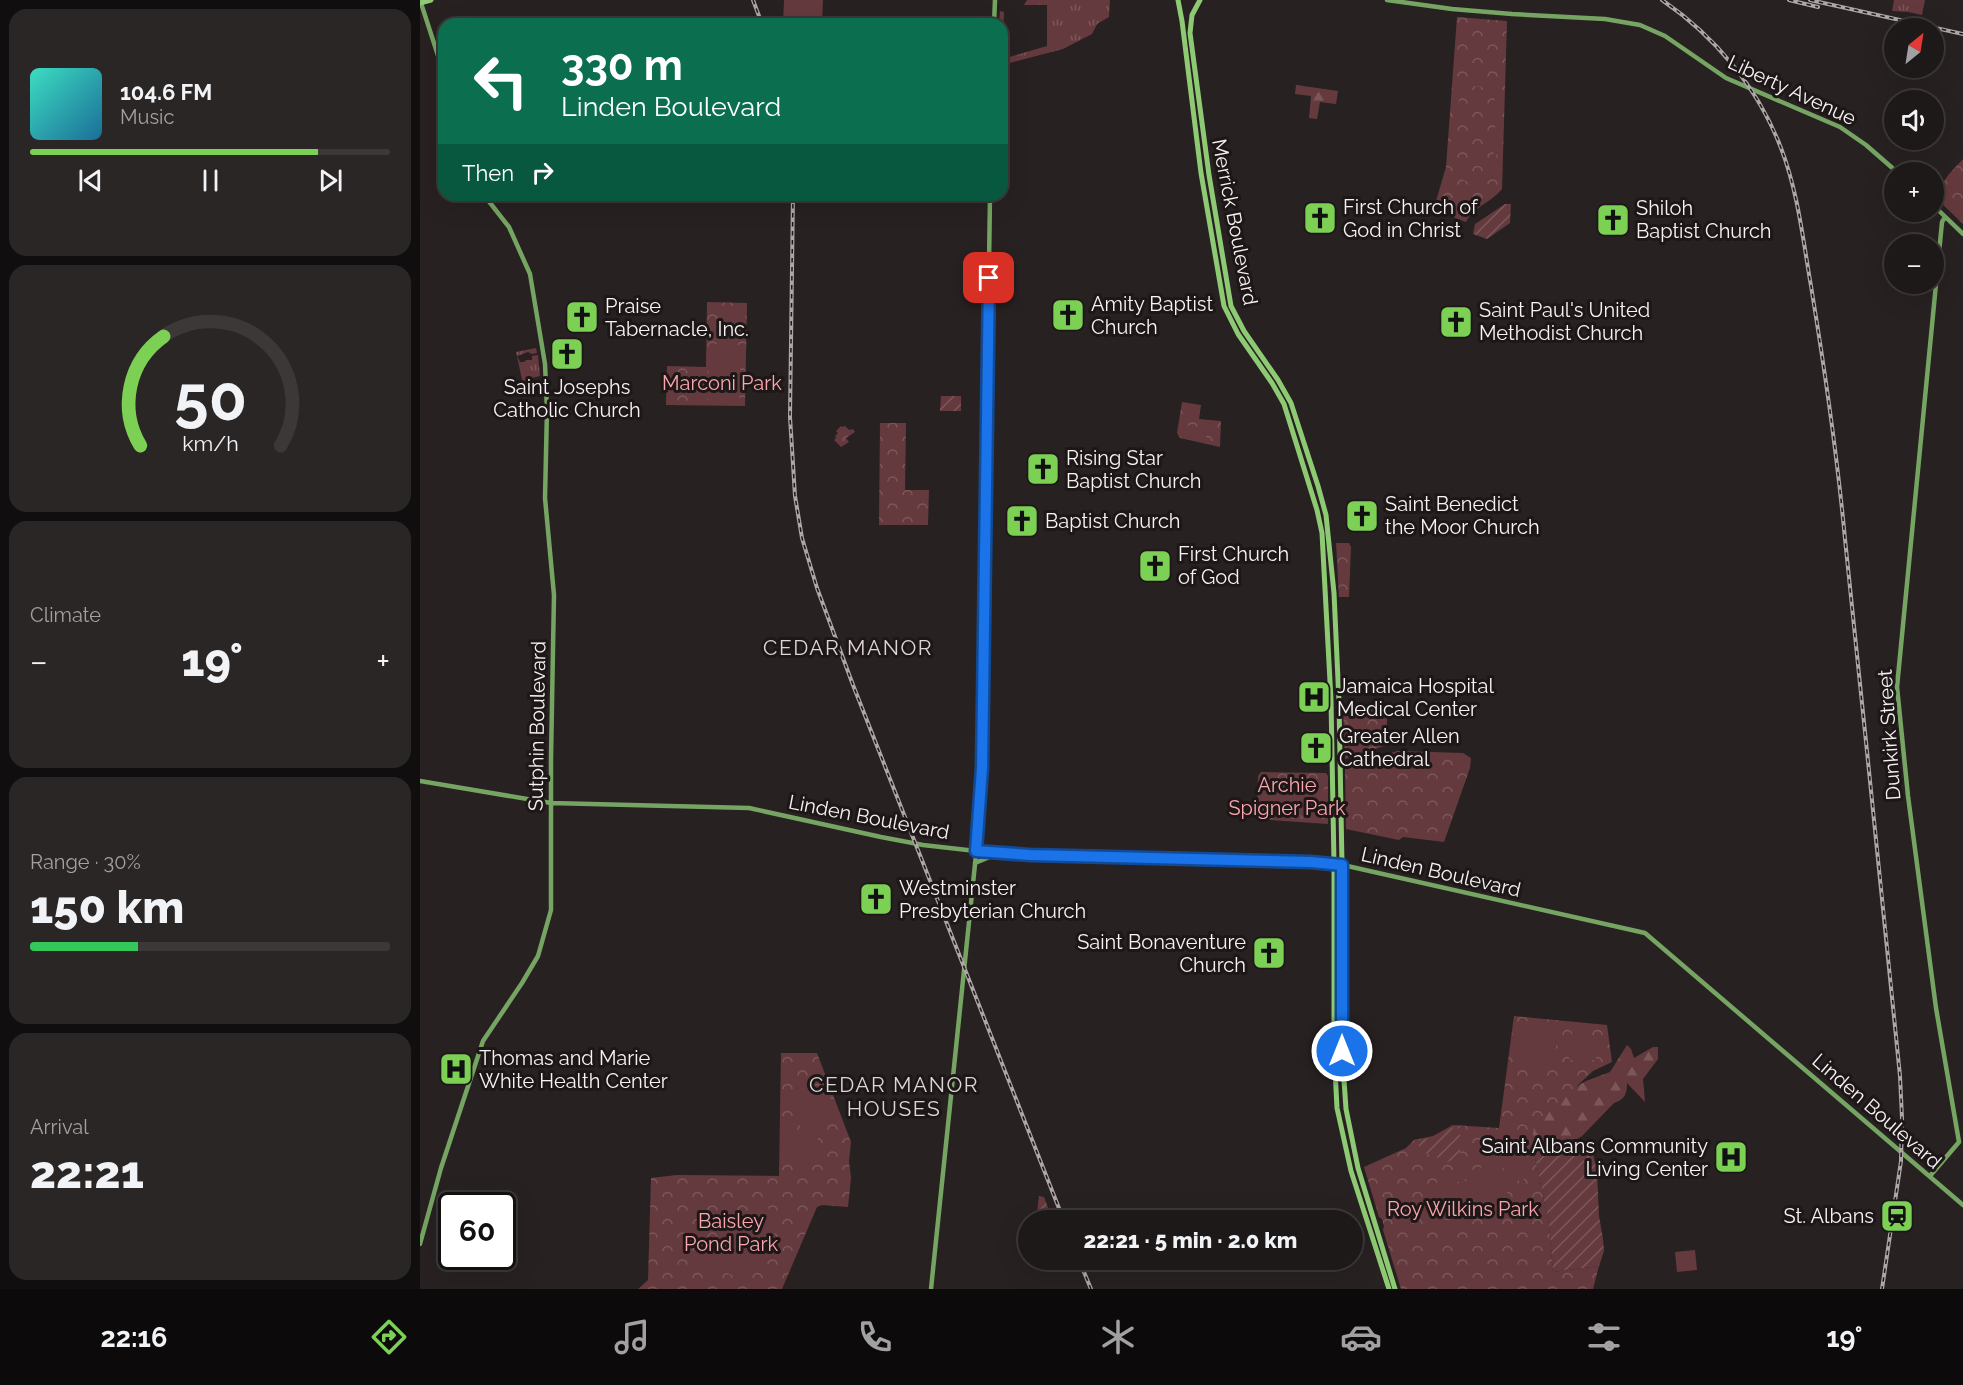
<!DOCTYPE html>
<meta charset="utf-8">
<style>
body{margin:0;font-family:Raleway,sans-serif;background:#2b2626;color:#f1f3f6;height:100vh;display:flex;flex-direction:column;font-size:22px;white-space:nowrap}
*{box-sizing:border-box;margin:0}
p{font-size:20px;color:#a1a0a2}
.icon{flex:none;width:33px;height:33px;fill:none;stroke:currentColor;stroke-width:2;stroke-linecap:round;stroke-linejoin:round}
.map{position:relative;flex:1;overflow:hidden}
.panel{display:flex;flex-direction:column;gap:9px;padding:9px;background:#100e0e;width:420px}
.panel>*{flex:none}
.banner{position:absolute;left:18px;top:18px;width:570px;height:183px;border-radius:18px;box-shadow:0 6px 24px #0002,0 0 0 2px #3c3838;background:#0b6e4f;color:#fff;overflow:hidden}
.needle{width:39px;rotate:30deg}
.tools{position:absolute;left:1464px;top:18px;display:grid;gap:12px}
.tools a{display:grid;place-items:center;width:60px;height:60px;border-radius:50%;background:#1e1919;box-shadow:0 6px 24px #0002,0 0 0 2px #3c3838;font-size:30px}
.speed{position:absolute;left:18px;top:1192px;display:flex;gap:12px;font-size:30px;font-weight:700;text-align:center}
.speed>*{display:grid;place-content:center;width:78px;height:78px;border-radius:50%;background:#1e1919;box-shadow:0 6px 24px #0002,0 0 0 2px #3c3838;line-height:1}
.speed .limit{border:3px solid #111;border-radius:9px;background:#fff;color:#111}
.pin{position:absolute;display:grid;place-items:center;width:51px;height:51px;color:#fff;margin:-26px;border-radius:12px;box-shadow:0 3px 9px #0006}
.me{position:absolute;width:66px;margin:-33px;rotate:0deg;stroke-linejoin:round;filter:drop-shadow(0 0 4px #0008)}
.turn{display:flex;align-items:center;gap:21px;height:126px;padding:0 24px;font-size:27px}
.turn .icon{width:78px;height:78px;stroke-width:2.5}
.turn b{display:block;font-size:42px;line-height:51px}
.then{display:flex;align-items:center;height:57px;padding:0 24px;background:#0003;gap:12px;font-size:22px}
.big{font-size:45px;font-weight:800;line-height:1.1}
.panel .tile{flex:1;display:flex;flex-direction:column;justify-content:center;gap:9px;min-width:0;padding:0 21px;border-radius:18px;background:#2b2626}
.panel .dial{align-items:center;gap:0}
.dial svg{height:156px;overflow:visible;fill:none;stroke:#3c3838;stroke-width:7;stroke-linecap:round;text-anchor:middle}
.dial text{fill:#f1f3f6;stroke:none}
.song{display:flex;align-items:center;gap:18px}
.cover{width:72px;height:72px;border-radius:9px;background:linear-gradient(135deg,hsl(170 70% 55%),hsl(200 70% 35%))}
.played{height:6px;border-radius:3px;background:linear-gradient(90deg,#7cd155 80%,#3c3838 80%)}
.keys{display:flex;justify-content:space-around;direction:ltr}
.heat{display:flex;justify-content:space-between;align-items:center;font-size:33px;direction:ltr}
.charge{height:9px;border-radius:4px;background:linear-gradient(90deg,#34c759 30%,#3c3838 0)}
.trip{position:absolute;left:598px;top:1210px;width:345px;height:60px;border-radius:30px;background:#1e1919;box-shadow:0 6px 24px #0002,0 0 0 2px #3c3838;font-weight:800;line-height:60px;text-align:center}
.tab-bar{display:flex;height:96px;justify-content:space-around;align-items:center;background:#0c0a0a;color:#a1a0a2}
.tab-bar .icon{width:42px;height:42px}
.tab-bar .selected{color:#7cd155}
.tab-bar b{font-size:27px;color:#f1f3f6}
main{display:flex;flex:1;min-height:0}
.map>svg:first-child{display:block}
.grass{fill:url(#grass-tufts)}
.forest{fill:url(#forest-firs)}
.park{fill:url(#park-crowns)}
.garden{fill:url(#garden-furrows)}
.pitch{fill:#653a3e;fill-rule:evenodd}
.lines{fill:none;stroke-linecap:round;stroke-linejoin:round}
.secondary{stroke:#76a563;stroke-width:4.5}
.primary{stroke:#8dca73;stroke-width:5}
.rail-casing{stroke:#aca6a7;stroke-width:4}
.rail{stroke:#1e1718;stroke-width:1.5;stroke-dasharray:4.5;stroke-linecap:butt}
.route-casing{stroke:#114b97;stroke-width:15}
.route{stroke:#1a73e8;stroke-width:10}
.labels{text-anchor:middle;stroke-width:6;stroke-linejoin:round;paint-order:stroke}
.street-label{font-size:20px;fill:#f7f2f3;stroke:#1e1718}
.poi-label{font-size:20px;fill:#f7f2f3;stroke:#1e1718;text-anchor:start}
.park-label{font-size:20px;fill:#fba5ac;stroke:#1e1718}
.neighbourhood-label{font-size:21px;letter-spacing:1.5px;fill:#ddd4d4;stroke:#1e1718}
</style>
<main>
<section class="panel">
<div class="tile">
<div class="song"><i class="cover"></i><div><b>104.6 FM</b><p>Music</p></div></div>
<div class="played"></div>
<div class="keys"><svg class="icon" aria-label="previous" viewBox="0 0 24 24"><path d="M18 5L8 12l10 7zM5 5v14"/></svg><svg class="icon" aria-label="pause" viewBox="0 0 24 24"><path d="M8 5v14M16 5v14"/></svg><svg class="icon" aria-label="next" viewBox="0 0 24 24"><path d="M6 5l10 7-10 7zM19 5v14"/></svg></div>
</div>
<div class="tile dial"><svg viewBox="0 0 100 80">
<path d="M14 69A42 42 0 1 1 86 69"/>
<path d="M14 69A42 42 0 0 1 26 13" stroke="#7cd155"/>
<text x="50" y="56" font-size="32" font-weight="700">50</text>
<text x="50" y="72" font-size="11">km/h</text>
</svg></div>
<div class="tile"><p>Climate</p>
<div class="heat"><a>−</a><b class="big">19°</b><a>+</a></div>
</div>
<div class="tile"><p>Range · 30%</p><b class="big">150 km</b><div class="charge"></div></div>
<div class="tile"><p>Arrival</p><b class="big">22:21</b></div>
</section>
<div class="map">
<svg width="1543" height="1289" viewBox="0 0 1543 1289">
<defs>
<pattern id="grass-tufts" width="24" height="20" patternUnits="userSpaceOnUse" patternTransform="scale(1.5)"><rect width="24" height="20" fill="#653a3e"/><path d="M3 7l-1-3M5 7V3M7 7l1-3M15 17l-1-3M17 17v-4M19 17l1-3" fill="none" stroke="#7c575a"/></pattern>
<pattern id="forest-firs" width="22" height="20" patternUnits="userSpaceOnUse" patternTransform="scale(1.5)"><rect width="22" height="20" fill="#653a3e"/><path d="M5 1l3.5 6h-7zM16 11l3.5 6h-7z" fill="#7c575a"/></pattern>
<pattern id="park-crowns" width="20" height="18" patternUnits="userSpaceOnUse" patternTransform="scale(1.5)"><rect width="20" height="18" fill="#653a3e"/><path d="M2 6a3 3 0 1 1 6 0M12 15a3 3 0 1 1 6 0" fill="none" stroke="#7c575a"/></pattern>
<pattern id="garden-furrows" width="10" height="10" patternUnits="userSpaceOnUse" patternTransform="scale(1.5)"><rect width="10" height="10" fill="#653a3e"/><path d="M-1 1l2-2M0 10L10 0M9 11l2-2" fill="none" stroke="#7c575a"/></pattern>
</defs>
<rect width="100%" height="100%" fill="#282121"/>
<!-- grass -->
<path class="grass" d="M607,0H690L689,17L677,24L672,34L643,49L582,65V24H579L580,11L584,12L582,59L627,46V5H604Z
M1474,0H1505L1502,15L1488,12L1472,11Z
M116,348L117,353L112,354L108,352L97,356L100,362H104L106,360H112V356L118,355L120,376L108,379L109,383L103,384L96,352Z"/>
<!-- forest -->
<path class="forest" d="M876,85L918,91L916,104L900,102L897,119L889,118L891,96L875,94Z
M1207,1045L1211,1049L1214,1058L1233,1047H1238V1059L1223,1079L1225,1102L1207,1083C1207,1094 1205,1099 1194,1103L1162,1136L1157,1139L1112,1143L1110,1149L1063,1139L1166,1081L1190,1072Z"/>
<!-- park -->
<path class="park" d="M1037,17L1087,21L1082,189C1072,202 1053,207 1046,222L1035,218L1016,201L1026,167Z
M1543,159V224L1514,196L1529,174Z
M287,302L327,303L325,406L246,405L247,366L286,367Z
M762,402L781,405L779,419L801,421L800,447L760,438L757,433Z
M460,423H486L485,490H509L508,525H459Z
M421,426L423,427L425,426L429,430L433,429L435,432L426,438L429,442L421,447L414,440L416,438L415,436L418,433L416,431Z
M916,543H929L931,547L929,597H919Z
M925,706L966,708L967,711V745L925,759L923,707Z
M977,751L1043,753L1051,758L1050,768L1024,842L983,837L979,840L926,829L925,769Z
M841,772L906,773L908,776V824L837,819L838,776Z
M1094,1016L1187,1025L1192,1062L1173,1071L1114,1126L1112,1143L1129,1224L1133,1272L1179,1266L1173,1289H981L963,1230L964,1226L962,1219L959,1217L944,1167L986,1148L994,1140L1013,1136L1033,1125L1079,1128Z
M361,1053H397L431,1142L429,1161L431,1178L428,1207L402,1205L397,1207L362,1289H218L228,1280L231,1178L257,1175L359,1176Z"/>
<!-- garden -->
<path class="garden" d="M1085,204H1091L1090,223L1067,239L1053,234L1055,224Z
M521,396H541V411H520Z
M1034,1127L1040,1129V1160L1023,1162L1014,1155L999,1152V1140L1013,1137Z
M1170,1141L1177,1171L1179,1216L1183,1239L1184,1251L1179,1266L1133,1272L1129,1224L1112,1143Z
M619,1196L624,1197L633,1221H616Z"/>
<!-- pitch -->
<path class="pitch" d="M364,0H403L402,24H363Z
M1058,82C1090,88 1078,135 1076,159C1073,183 1042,192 1032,167C1028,156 1033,119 1034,105C1036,90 1044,83 1058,82ZM1054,86C1067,86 1075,93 1076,106C1075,119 1076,160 1069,170C1061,182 1041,179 1036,165C1033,158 1037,103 1040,96C1043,90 1048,88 1054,86Z
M316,304H325V337H316Z
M289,344L321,345L319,402H288Z
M764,425L788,428L785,443L761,438Z
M840,780L904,781L903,816L840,814Z
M1101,1020L1133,1024C1148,1052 1118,1077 1093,1056L1096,1025Z
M1157,1031C1174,1029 1184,1045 1175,1060L1153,1061L1149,1058L1148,1036Z
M386,1085L392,1099L406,1093L409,1095L419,1119L398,1126V1155L391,1156V1163H362L360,1160V1131L380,1132V1114L388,1113L383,1103L369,1108L363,1094L377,1088L383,1102L379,1088Z
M1080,1163C1100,1164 1110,1180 1102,1198L1104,1199L1105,1203L1017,1230L1016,1225L1018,1224C1011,1220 1006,1215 1004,1206C1003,1198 1007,1190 1013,1185C1024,1177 1065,1166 1080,1163ZM1081,1168C1099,1170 1106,1187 1093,1200C1084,1206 1072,1208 1062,1211C1044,1217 1009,1233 1009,1200L1016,1189Z
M1080,1171L1090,1201L1029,1219L1020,1189Z
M333,1203L360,1213L361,1216L350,1246L336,1241L327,1267L317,1264L313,1275L285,1266L284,1263L293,1235L313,1242L321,1216L327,1218Z
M1275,1250L1277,1270L1257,1272L1255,1252Z"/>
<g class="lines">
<!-- secondary -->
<path class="secondary" d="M0,0L24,74
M967,0L1032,9L1092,14L1185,19L1220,25L1245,36L1306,78L1420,127L1446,145L1477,172
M574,24L575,0
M1514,206L1543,234
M0,781L131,803L329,808L461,837L503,845L556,851L610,855L914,863L1225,933L1543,1205
M555,863L577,854
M1510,1176L1539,1142L1516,1008L1488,796L1477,687L1522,222L1525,217
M0,1244L21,1168L63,1041L102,983L118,956L131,910V758L134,595L125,498L127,410L125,364L110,274L89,227L64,195
M511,1289L560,816L562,768L570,195"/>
<!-- primary -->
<path class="primary" d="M758,0L762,21L781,173L804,306L818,334L852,383L864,404L897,510L902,533L911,700L914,863V1050L917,1108L931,1171L969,1289
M780,0L772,15L770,33L789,175L811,306L824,331L858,380L871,403L898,486L906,515L914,593L919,702L922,865V1051L926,1109L938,1168L975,1289
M0,3L11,0"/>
<defs>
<path id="rail" d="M333,0L342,24
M1242,0C1295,36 1338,88 1361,148C1378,192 1383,240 1391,286C1405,371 1417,454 1425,539C1443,718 1463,897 1480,1076L1482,1118L1481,1161L1462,1289
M1369,0L1398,7
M1390,0L1543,34
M373,195L370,417L375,496L382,538L397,588L433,685L644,1221
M659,1260L671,1289"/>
</defs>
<!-- rail casing -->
<use href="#rail" class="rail-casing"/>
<!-- rail -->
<use href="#rail" class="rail"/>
</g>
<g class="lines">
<defs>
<path id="route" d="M569,278L562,768L556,851L610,855L891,862L922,865V1051"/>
</defs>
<!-- route casing -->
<use href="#route" class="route-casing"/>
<!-- route -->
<use href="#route" class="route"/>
</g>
<!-- icons -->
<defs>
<symbol id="church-square" viewBox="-11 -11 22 22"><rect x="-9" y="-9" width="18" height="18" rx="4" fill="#7cd155" stroke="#1e1718"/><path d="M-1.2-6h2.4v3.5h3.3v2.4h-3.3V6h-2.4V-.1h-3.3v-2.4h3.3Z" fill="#111"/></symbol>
<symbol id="hospital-square" viewBox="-11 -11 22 22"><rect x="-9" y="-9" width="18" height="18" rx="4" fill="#7cd155" stroke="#1e1718"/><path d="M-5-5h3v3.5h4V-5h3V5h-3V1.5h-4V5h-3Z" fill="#111"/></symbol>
<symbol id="station-square" viewBox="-11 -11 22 22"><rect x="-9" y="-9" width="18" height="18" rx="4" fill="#7cd155" stroke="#1e1718"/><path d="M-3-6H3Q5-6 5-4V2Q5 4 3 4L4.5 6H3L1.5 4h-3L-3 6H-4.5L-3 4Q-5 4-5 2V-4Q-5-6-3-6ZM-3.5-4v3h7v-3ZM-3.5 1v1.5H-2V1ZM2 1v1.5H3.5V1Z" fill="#111"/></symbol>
</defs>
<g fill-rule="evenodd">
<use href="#church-square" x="881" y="199" width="38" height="38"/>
<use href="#church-square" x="1174" y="201" width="38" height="38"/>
<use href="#church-square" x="629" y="296" width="38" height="38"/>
<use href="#church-square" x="143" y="298" width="38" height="38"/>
<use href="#church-square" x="1017" y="303" width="38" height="38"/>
<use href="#church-square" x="128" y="335" width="38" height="38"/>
<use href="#church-square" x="604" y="450" width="38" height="38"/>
<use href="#church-square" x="923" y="497" width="38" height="38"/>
<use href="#church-square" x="583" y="502" width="38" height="38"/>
<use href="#church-square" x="716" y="547" width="38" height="38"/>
<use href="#hospital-square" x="875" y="678" width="38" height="38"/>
<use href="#church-square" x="877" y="729" width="38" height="38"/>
<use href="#church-square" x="437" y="880" width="38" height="38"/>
<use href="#church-square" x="830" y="934" width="38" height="38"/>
<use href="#hospital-square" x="17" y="1050" width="38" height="38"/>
<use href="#hospital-square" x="1292" y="1138" width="38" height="38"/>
<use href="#station-square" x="1458" y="1197" width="38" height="38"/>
</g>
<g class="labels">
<!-- street labels -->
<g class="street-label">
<text transform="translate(1372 90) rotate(25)" y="7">Liberty Avenue</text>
<text transform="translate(815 222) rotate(79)" y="7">Merrick Boulevard</text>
<text transform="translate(117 726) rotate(-89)" y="7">Sutphin Boulevard</text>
<text transform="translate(1469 735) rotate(-94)" y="7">Dunkirk Street</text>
<text transform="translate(449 817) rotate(11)" y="7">Linden Boulevard</text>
<text transform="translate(1021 872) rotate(13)" y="7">Linden Boulevard</text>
<text transform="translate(1457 1111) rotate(41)" y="7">Linden Boulevard</text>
</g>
<!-- poi labels -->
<g class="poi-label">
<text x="923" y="214">First Church of<tspan x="923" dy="23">God in Christ</tspan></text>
<text x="1216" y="215">Shiloh<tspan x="1216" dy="23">Baptist Church</tspan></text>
<text x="671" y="311">Amity Baptist<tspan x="671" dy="23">Church</tspan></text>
<text x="185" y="313">Praise<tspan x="185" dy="23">Tabernacle, Inc.</tspan></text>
<text x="1059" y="317">Saint Paul's United<tspan x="1059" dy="23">Methodist Church</tspan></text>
<text x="147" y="394" text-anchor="middle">Saint Josephs<tspan x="147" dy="23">Catholic Church</tspan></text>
<text x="646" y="465">Rising Star<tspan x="646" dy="23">Baptist Church</tspan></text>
<text x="965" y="511">Saint Benedict<tspan x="965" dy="23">the Moor Church</tspan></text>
<text x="625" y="528">Baptist Church</text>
<text x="758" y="561">First Church<tspan x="758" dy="23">of God</tspan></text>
<text x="917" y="693">Jamaica Hospital<tspan x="917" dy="23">Medical Center</tspan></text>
<text x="919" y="743">Greater Allen<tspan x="919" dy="23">Cathedral</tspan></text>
<text x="479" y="895">Westminster<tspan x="479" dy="23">Presbyterian Church</tspan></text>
<text x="826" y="949" text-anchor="end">Saint Bonaventure<tspan x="826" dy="23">Church</tspan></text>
<text x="59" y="1065">Thomas and Marie<tspan x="59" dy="23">White Health Center</tspan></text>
<text x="1288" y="1153" text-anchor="end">Saint Albans Community<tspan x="1288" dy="23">Living Center</tspan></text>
<text x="1454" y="1223" text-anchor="end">St. Albans</text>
</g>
<!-- park labels -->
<g class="park-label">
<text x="302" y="390">Marconi Park</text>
<text x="867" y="792">Archie<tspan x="867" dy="23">Spigner Park</tspan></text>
<text x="1043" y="1216">Roy Wilkins Park</text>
<text x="311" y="1228">Baisley<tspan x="311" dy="23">Pond Park</tspan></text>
</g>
<!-- neighbourhood labels -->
<g class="neighbourhood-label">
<text x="428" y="655">CEDAR MANOR</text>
<text x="474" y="1092">CEDAR MANOR<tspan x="474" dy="24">HOUSES</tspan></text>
</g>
</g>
</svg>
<div class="tools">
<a><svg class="needle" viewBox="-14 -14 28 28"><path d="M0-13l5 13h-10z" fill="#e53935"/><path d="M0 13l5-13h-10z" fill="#a1a0a2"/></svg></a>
<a><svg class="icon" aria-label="sound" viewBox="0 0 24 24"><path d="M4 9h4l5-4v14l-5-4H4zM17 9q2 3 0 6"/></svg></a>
<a>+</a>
<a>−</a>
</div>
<div class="speed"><div class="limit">60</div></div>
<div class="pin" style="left:569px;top:278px;background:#d93025"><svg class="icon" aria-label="arrive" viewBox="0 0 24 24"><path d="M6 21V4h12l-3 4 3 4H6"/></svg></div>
<svg class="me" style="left:922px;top:1051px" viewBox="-20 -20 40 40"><circle r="17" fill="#1a73e8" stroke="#fff" stroke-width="3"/><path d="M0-11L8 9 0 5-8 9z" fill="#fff"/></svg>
<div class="trip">22:21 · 5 min · 2.0 km</div>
<div class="banner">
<div class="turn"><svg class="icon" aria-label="left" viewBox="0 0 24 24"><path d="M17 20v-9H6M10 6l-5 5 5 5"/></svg><div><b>330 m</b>Linden Boulevard</div></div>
<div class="then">Then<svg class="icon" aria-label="right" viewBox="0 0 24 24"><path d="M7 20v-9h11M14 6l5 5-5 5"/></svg></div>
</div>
</div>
</main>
<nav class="tab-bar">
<b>22:16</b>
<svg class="icon selected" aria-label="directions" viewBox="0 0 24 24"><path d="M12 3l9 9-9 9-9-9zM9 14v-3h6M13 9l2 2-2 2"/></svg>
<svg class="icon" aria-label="music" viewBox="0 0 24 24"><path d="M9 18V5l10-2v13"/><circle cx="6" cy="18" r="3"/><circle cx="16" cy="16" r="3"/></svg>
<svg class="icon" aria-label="phone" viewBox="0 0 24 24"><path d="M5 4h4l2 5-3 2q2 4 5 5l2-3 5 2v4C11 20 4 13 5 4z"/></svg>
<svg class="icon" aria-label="climate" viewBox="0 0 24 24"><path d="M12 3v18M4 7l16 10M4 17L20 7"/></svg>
<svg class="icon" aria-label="car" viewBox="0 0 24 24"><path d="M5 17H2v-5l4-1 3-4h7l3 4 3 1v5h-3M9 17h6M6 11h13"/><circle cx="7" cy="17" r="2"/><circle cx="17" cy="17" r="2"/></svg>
<svg class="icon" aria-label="filters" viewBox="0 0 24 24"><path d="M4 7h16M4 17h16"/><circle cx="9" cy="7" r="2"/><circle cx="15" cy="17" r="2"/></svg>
<b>19°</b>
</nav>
